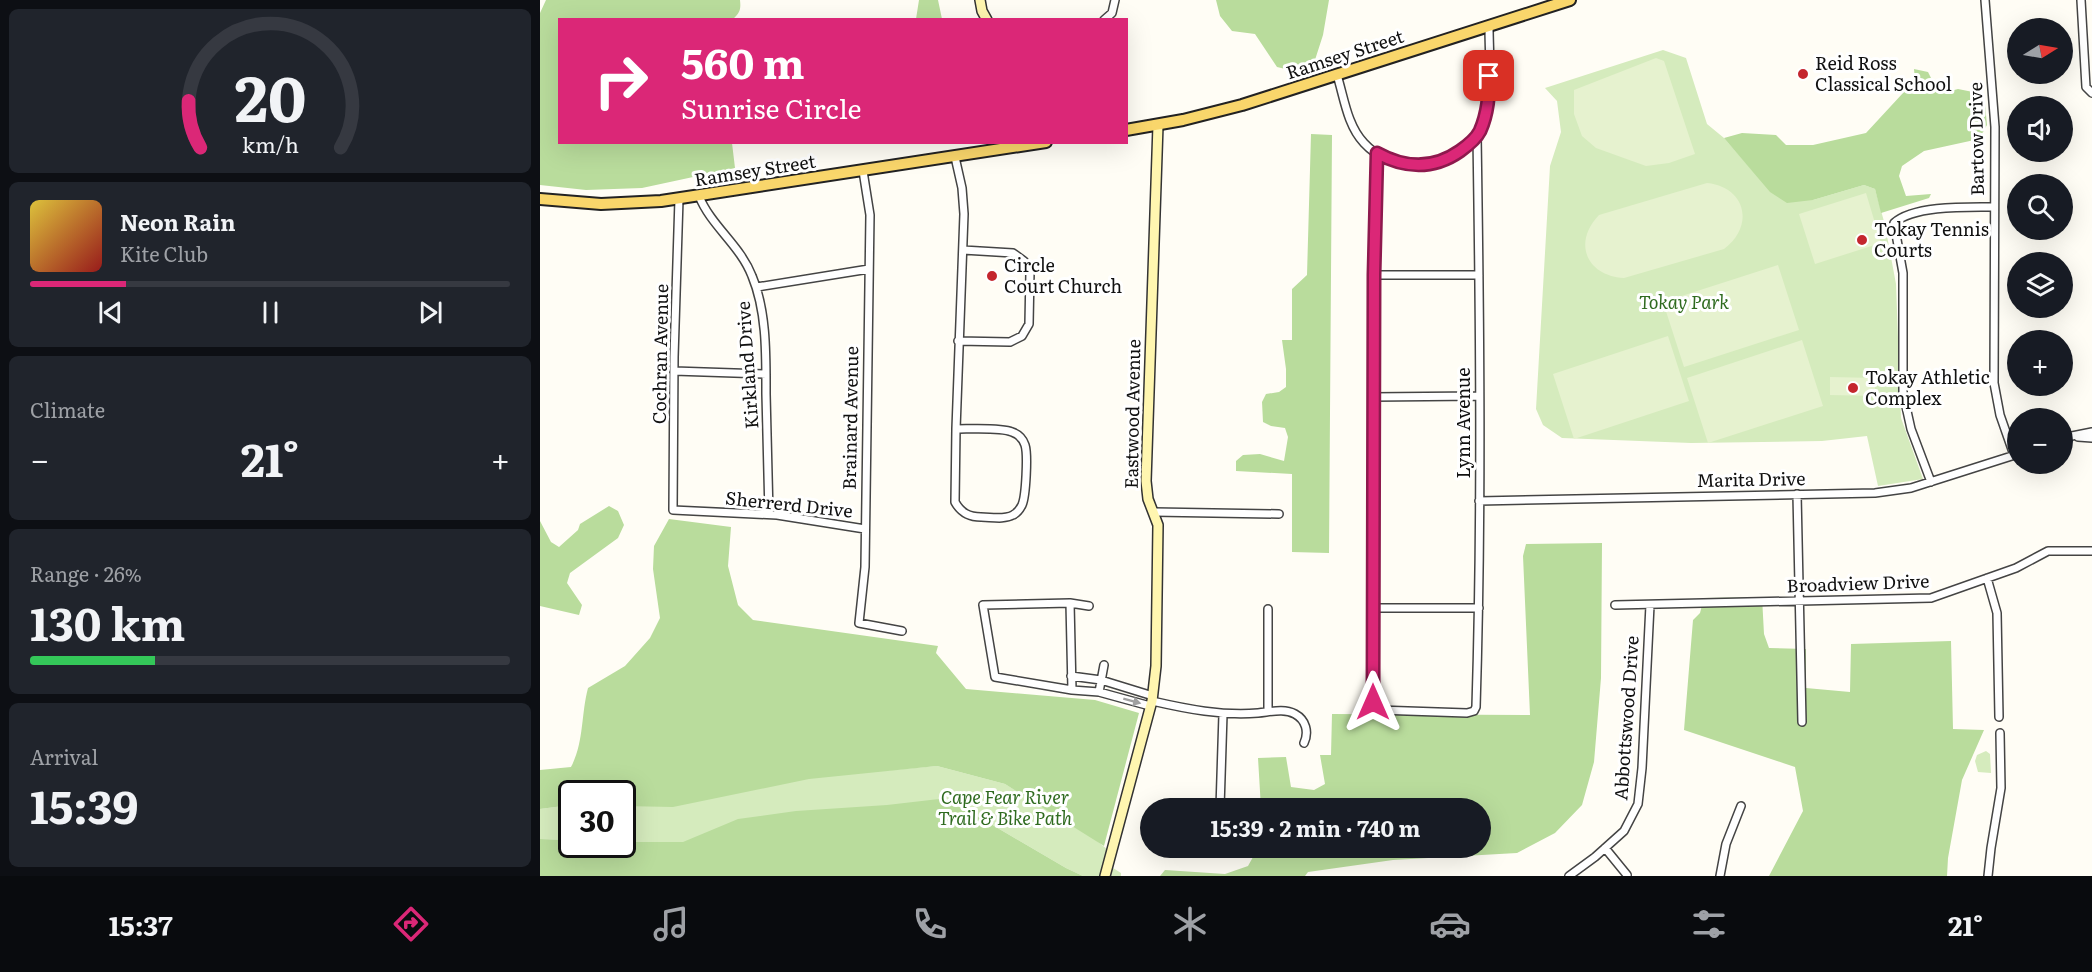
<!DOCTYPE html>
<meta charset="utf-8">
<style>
body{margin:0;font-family:Literata,serif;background:#20242c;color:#f1f3f6;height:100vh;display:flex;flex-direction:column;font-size:22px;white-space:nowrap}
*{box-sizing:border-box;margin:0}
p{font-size:20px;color:#9ea1a6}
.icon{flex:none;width:33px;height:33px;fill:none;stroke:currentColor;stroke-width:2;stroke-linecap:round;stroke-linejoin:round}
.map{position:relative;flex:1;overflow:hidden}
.sheet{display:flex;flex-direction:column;gap:9px;padding:9px;background:#0d0f14;width:540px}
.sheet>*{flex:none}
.top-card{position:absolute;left:18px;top:18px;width:570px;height:126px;border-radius:0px;box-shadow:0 6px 24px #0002;background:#db2777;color:#fff;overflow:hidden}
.needle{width:39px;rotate:79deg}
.buttons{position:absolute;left:1467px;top:18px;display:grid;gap:12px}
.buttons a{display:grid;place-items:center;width:66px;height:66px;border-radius:50%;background:#171b24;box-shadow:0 6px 24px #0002;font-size:30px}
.speed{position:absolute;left:18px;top:780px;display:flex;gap:12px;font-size:30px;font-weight:700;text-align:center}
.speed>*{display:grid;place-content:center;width:78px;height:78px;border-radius:50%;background:#171b24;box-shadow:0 6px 24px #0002;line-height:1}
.speed .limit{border:3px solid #111;border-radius:9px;background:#fff;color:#111}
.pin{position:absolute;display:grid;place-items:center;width:51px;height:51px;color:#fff;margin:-26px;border-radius:12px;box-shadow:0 3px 9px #0006}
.me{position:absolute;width:66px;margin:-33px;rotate:0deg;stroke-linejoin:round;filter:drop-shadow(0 0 4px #0008)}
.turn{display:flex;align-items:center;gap:21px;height:126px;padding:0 24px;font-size:27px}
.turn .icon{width:78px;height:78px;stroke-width:2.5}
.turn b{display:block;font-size:42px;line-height:51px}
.big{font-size:45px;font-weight:700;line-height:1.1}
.sheet .card{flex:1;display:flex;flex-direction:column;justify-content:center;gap:9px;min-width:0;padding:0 21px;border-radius:9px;background:#20242c}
.sheet .dial{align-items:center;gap:0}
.dial svg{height:156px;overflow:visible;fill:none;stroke:#363941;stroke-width:7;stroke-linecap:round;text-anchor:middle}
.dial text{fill:#f1f3f6;stroke:none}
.song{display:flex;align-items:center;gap:18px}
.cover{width:72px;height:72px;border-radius:9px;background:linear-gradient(135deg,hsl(50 70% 55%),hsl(0 70% 35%))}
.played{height:6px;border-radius:3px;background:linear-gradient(90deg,#db2777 20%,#363941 20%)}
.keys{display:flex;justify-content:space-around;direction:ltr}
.heat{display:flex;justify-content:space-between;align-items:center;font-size:33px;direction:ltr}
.charge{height:9px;border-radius:4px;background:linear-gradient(90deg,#34c759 26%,#363941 0)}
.trip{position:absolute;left:600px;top:798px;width:351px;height:60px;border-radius:30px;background:#171b24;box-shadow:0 6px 24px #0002;font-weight:700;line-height:60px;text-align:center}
.tabs{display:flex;height:96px;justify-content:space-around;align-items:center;background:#090b0e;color:#9ea1a6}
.tabs .icon{width:42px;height:42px}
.tabs .active{color:#db2777}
.tabs b{font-size:27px;color:#f1f3f6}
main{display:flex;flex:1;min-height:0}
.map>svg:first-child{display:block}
.green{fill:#d5ebbd}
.forest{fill:#b9dc9c}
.pitch{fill:#e6f2cf}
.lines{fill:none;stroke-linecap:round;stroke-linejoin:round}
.street-casing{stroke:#444;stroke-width:10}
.secondary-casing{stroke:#333;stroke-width:12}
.primary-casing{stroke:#222;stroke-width:14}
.street{stroke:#fff;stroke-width:7}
.secondary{stroke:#fff6b0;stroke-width:9}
.primary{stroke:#f9d66b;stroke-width:10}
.oneway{fill:#a0a0a0}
.route-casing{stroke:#8e194d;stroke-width:15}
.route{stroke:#db2777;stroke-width:10}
.poi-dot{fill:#c4262e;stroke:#fff;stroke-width:2}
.labels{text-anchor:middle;stroke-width:6;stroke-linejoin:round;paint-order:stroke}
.street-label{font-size:18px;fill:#111;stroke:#fff}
.poi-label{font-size:18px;fill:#111;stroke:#fff;text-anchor:start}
.park-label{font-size:18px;font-style:italic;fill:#2f6b1f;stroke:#fff}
</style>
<main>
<section class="sheet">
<div class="card dial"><svg viewBox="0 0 100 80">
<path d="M14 69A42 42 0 1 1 86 69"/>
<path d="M14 69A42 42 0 0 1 8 45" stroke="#db2777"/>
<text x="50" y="56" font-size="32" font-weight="700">20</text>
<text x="50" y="72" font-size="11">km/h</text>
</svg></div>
<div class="card">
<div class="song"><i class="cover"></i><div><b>Neon Rain</b><p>Kite Club</p></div></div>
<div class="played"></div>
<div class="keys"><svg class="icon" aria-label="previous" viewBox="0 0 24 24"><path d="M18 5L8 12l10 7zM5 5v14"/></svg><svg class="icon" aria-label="pause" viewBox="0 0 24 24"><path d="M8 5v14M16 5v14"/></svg><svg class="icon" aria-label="next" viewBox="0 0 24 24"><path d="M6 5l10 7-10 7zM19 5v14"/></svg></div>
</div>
<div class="card"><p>Climate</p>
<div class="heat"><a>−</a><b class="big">21°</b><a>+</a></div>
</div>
<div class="card"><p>Range · 26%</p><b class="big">130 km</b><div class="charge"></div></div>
<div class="card"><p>Arrival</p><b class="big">15:39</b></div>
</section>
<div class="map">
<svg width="1552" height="876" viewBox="0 0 1552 876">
<rect width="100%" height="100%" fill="#fffdf5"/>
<!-- green -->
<path class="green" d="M1123,50L1146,58L1167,124L1184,138L1212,170L1273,200L1324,185L1335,189L1345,225L1356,284L1361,418L1383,479L1338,486L1327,436L1282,441L1151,443L1022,438L1003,425L996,409L1010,166L1021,132L1017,101L1005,88Z
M1446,751L1450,754L1451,773L1438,772L1435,761L1437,755Z
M397,766L465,784L556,840L574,855L573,868L581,873V876H543L526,868L427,810L399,799L219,874L82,844V794Z
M31,805V840L0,839V809Z"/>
<!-- forest -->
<path class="forest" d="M6,0H200C201,9 200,13 193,19L20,20V142L192,143L195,168L102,188L46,190L0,185V13Z
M379,0H398L402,19H376Z
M676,0H789L783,35L774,63L758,72L737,67L715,34L692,31L680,16Z
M1374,69L1388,72L1399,94L1418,89L1433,92L1445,104L1447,125L1439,139L1384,151L1362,166L1359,176L1366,196L1391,194L1389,198L1341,213L1335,189L1324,185L1273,200L1247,203L1230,192L1184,138L1202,133L1236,135L1246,145H1273L1326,133L1375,80Z
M771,134L792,135L789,553L752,552V474L696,471V461L703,455L720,454L744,461L748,437L745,428L731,426L723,422L722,402L726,394L739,392L746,387V369L742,340H752V289L767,275Z
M69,506L78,511L84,525L78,538L30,573L27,583L42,605L39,615L0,606V521L11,542L19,547L38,530L40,524Z
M129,519L191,527L188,566L198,605L213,620L398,646L396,653L426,689L555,700L599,713L564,846L465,784L397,766L269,779L133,807L83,806L82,794H32L31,805L0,809V770L31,767C44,743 41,714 48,688L85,666L110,638L120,618L113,569L114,546Z
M1062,543L1061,678L1054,762L1042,805L1015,833L977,853L853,860L768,872L765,876H620L625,870L685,874L708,866L718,848H940V808H721L718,758L746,757L751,787L774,790L785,784L780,755H791L792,714L990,715L983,556L986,544Z
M1222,597L1224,634L1229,648L1266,649V688L1310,692L1311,644L1411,641L1413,729L1444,730L1422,780L1408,858L1407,876H1229L1263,811L1255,767L1144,730L1153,620L1160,613L1164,598Z
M399,799L427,810L526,868L543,876H0V839L31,840L32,844H82L83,842H143L198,819L256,811L347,805Z"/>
<!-- pitch -->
<path class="pitch" d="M1116,58L1124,61L1155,154L1129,163L1106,166L1056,148L1042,136L1034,114V90Z
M1167,183C1206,187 1215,226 1184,249L1084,278C1047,276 1032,243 1059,215Z
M1326,193L1341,243L1275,264L1259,214Z
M1238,265L1259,330L1144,367L1123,302Z
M1128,336L1149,401L1034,439L1013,374Z
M1262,340L1283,406L1168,443L1147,378Z
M1290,377L1335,378V396L1290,395Z"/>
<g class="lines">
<defs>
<path id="street" d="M1445,0L1455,127L1454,383L1460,415L1474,455
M1541,0L1546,87L1552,93
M564,20L572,13L575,0
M797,75C804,97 807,125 824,143C849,170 891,171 920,150C927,145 936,139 940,131C954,99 949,60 949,26
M837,153L834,275L833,705L838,710L927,713L934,711L936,707C942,517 940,326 937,136
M415,157L422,188L424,214L416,429
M323,171L330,215L325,567L319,623L362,631
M159,196C171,226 200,245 212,276C227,312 226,356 226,394C227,434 228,474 229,514
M139,199L134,357L133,510L237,515L325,529
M834,275H939
M217,287L329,269
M418,341L470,342L482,336L489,324L490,272L484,261L473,253L423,250
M134,371L226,374
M833,397L939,396
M416,429C430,429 461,427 472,432C478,434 483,439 485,445C488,454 486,496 482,505C480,509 477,513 473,515C464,520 451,517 441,517C429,517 421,513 415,502Z
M1538,437L1552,438
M1522,438L1552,432
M1391,482L1371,429L1363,393V273L1354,223C1374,205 1428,207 1454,207
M1257,494L1262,722
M939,501L1335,493L1371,488L1478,454
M614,512L739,514
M1447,578L1457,613L1459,717
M530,603L532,690L455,677L443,605L530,603L549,606
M1075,605L1391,598L1476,568L1508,551H1552
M832,608H939
M728,609V711
M531,676L561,680L613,696
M532,690L559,692L610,706
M559,692L564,665
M612,701C647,709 682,716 718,713C730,712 744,708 755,714C766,720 769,732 764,743
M680,808L683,714
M1065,848L1087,875
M1029,876L1055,857L1084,831L1098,804L1102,768L1110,605
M1180,876L1186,844L1201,806
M1448,876L1451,848L1461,788L1460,733"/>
<path id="secondary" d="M440,0L442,11L447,20
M565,876L612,701L616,666L618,525L608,499L606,481L618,125"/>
<path id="primary" d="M586,130L643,120L702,105L1030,0
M0,199L61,204L121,201L506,142"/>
</defs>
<!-- street casing -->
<use href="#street" class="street-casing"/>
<!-- secondary casing -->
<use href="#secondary" class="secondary-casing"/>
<!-- primary casing -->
<use href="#primary" class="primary-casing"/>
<!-- street -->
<use href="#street" class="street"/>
<!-- secondary -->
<use href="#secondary" class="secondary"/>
<!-- primary -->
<use href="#primary" class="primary"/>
</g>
<!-- one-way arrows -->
<defs><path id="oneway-solid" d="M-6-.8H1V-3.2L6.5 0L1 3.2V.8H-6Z" transform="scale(1.5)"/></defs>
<use class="oneway" href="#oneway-solid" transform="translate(592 701) rotate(15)"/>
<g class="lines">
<defs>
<path id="route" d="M833,702L834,275L837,153C864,168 893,170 920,151C927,146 936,139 940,131C948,113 949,95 949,76"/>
</defs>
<!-- route casing -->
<use href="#route" class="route-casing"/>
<!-- route -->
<use href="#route" class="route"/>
</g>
<!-- markers -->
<g class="poi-dot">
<circle cx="1263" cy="74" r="6"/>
<circle cx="1322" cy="240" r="6"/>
<circle cx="452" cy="276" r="6"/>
<circle cx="1313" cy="388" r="6"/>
</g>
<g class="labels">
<!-- street labels -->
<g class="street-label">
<text transform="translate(805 55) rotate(-18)" y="6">Ramsey Street</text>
<text transform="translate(1437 139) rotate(-91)" y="6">Bartow Drive</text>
<text transform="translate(215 171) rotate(-9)" y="6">Ramsey Street</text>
<text transform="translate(121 354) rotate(-89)" y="6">Cochran Avenue</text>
<text transform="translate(208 365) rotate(-94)" y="6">Kirkland Drive</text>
<text transform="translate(593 414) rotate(-89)" y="6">Eastwood Avenue</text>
<text transform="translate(311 418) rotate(-89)" y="6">Brainard Avenue</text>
<text transform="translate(924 423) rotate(-90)" y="6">Lynn Avenue</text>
<text transform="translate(1211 480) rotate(-1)" y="6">Marita Drive</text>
<text transform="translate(249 505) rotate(6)" y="6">Sherrerd Drive</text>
<text transform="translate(1318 584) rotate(-2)" y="6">Broadview Drive</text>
<text transform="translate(1087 718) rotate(-86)" y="6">Abbottswood Drive</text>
</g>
<!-- poi labels -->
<g class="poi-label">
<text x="1275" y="70">Reid Ross<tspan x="1275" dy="21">Classical School</tspan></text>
<text x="1334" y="236">Tokay Tennis<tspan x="1334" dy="21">Courts</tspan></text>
<text x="464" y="272">Circle<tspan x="464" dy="21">Court Church</tspan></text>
<text x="1325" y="384">Tokay Athletic<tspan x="1325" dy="21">Complex</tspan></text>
</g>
<!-- park labels -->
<g class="park-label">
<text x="1144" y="309">Tokay Park</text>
<text x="465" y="804">Cape Fear River<tspan x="465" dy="21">Trail &amp; Bike Path</tspan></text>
</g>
</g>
</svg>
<div class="buttons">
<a><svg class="needle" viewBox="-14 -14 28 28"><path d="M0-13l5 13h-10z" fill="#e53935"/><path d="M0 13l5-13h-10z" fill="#9ea1a6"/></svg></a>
<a><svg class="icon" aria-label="sound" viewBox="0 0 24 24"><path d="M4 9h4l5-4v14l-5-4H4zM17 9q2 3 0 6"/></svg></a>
<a><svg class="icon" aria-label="search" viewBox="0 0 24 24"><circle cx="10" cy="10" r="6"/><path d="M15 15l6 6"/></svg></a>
<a><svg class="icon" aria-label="layers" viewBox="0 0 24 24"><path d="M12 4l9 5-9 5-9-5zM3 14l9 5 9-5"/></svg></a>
<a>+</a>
<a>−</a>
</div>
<div class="speed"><div class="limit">30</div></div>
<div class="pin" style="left:949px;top:76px;background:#d93025"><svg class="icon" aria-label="arrive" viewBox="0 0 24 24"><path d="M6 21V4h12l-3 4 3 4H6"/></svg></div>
<svg class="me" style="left:833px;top:702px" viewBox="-20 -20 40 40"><path d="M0-17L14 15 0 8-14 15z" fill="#db2777" stroke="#fff" stroke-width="4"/></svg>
<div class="trip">15:39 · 2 min · 740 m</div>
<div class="top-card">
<div class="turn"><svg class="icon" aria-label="right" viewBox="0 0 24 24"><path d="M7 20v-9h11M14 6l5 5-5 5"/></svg><div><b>560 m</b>Sunrise Circle</div></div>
</div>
</div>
</main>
<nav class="tabs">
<b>15:37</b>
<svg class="icon active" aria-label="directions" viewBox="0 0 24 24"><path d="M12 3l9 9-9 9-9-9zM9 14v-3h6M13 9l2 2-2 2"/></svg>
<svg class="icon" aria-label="music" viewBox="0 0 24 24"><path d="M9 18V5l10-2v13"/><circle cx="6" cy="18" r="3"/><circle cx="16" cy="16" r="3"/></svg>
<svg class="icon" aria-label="phone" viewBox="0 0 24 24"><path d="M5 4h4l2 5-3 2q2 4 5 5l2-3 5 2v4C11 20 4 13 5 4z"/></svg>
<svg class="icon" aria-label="climate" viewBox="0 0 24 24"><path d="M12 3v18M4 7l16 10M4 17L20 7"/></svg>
<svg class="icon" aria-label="car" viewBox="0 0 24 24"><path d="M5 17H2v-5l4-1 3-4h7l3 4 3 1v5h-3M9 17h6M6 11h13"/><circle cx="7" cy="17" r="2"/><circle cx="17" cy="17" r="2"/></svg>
<svg class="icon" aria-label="filters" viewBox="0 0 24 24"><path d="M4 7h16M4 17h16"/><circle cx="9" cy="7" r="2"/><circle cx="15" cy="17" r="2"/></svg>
<b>21°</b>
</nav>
